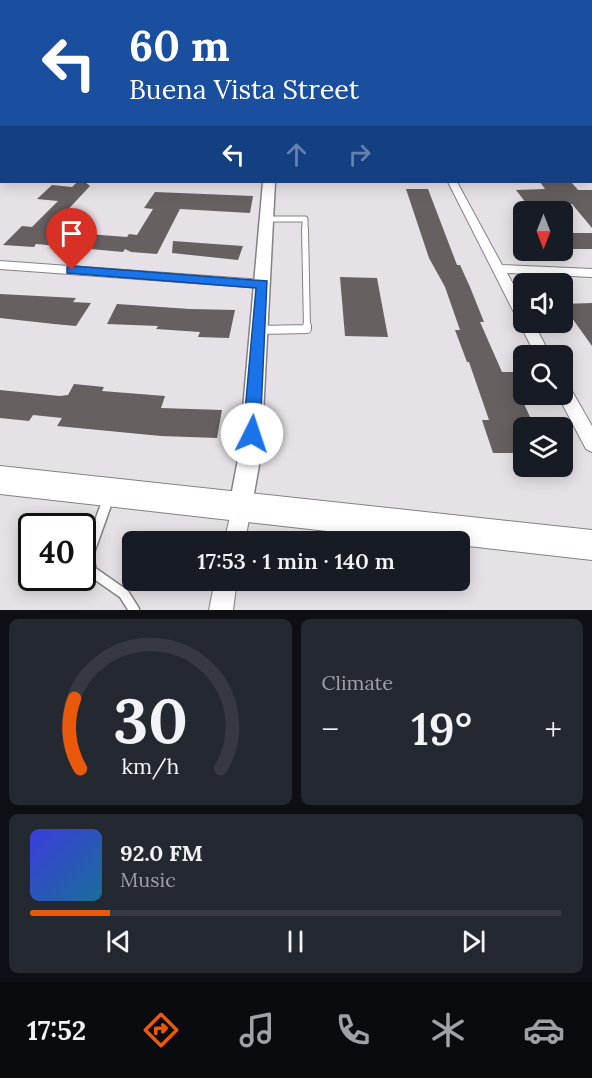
<!DOCTYPE html>
<meta charset="utf-8">
<style>
body{margin:0;font-family:Lora,serif;background:#242831;color:#f1f3f6;height:100vh;display:flex;flex-direction:column;font-size:22px;white-space:nowrap}
*{box-sizing:border-box;margin:0}
p{font-size:20px;color:#9ea1a6}
.icon{flex:none;width:33px;height:33px;fill:none;stroke:currentColor;stroke-width:2;stroke-linecap:round;stroke-linejoin:round}
.map{position:relative;height:610px;overflow:hidden}
.sheet{display:flex;flex-direction:column;gap:9px;padding:9px;background:#0d0f14;flex:1}
.sheet>*{flex:none}
.hud{position:absolute;left:0px;top:0px;width:592px;height:183px;box-shadow:0 3px 15px #0003;background:#1a4fa0;color:#fff;overflow:hidden}
.needle{width:39px;rotate:180deg}
.tools{position:absolute;left:513px;top:201px;display:grid;gap:12px}
.tools a{display:grid;place-items:center;width:60px;height:60px;border-radius:9px;background:#171b24;box-shadow:0 3px 15px #0003;font-size:30px}
.speed{position:absolute;left:18px;top:513px;display:flex;gap:12px;font-size:30px;font-weight:700;text-align:center}
.speed>*{display:grid;place-content:center;width:78px;height:78px;border-radius:50%;background:#171b24;box-shadow:0 3px 15px #0003;line-height:1}
.speed .limit{border:3px solid #111;border-radius:9px;background:#fff;color:#111}
.pin{position:absolute;display:grid;place-items:center;width:51px;height:51px;color:#fff;margin:-62px -26px;border-radius:50% 50% 50% 0;rotate:-45deg;box-shadow:0 0 6px #0007}
.pin .icon{rotate:45deg}
.me{position:absolute;width:66px;margin:-33px;rotate:4deg;stroke-linejoin:round;filter:drop-shadow(0 0 4px #0008)}
.turn{display:flex;align-items:center;gap:21px;height:126px;padding:0 30px;font-size:27px}
.turn .icon{width:78px;height:78px;stroke-width:2.5}
.turn b{display:block;font-size:42px;line-height:51px}
.lanes{display:flex;align-items:center;height:57px;padding:0 30px;background:#0003;justify-content:center;gap:30px;direction:ltr}
.lanes .off{opacity:.35}
.big{font-size:45px;font-weight:600;line-height:1.1}
.sheet .card{flex:1;display:flex;flex-direction:column;justify-content:center;gap:9px;min-width:0;padding:0 21px;border-radius:9px;background:#242831}
.sheet .dial{align-items:center;gap:0}
.dial svg{height:156px;overflow:visible;fill:none;stroke:#363941;stroke-width:7;stroke-linecap:round;text-anchor:middle}
.dial text{fill:#f1f3f6;stroke:none}
.song{display:flex;align-items:center;gap:18px}
.cover{width:72px;height:72px;border-radius:9px;background:linear-gradient(135deg,hsl(240 70% 55%),hsl(200 70% 35%))}
.played{height:6px;border-radius:3px;background:linear-gradient(90deg,#ea580c 15%,#363941 15%)}
.keys{display:flex;justify-content:space-around;direction:ltr}
.heat{display:flex;justify-content:space-between;align-items:center;font-size:33px;direction:ltr}
.sheet .tiles{flex:1;display:grid;gap:9px;grid-template-columns:1fr 1fr}
.card:last-child{grid-column:span 2}
.trip{position:absolute;left:122px;top:531px;width:348px;height:60px;border-radius:9px;background:#171b24;box-shadow:0 3px 15px #0003;font-weight:600;line-height:60px;text-align:center}
.tab-bar{display:flex;height:96px;justify-content:space-around;align-items:center;background:#090b0e;color:#9ea1a6}
.tab-bar .icon{width:42px;height:42px}
.tab-bar .current{color:#ea580c}
.tab-bar b{font-size:27px;color:#f1f3f6}
.map>svg:first-child{display:block}
.building{fill:#676060}
.lines{fill:none;stroke-linecap:round;stroke-linejoin:round}
.service-far3-casing{stroke:#858085;stroke-width:7}
.service-far2-casing{stroke:#858085;stroke-width:8}
.service-far1-casing{stroke:#858085;stroke-width:10}
.service-casing{stroke:#858085;stroke-width:13}
.minor-casing{stroke:#858085;stroke-width:2}
.tertiary-casing{stroke:#858085;stroke-width:3}
.secondary-casing{stroke:#858085;stroke-width:2}
.service-far3{stroke:#fff;stroke-width:5}
.service-far2{stroke:#fff;stroke-width:6}
.service-far1{stroke:#fff;stroke-width:8}
.service{stroke:#fff;stroke-width:10}
.minor{fill:#fff;fill-rule:evenodd}
.tertiary{fill:#fff;fill-rule:evenodd}
.secondary{fill:#fff;fill-rule:evenodd}
.route{fill:#1a73e8;stroke:#114b97;stroke-width:1.5}
</style>
<div class="map">
<svg width="592" height="610" viewBox="0 0 592 610">
<rect width="100%" height="100%" fill="#e6e1e6"/>
<!-- building -->
<path class="building" d="M77,182H85L90,186L48,231L127,237L129,234L137,235L153,209L144,208L155,192L253,196L250,213L180,209L157,254L131,252L125,249L123,252L36,244L34,247L3,245L22,226L32,227L58,201L37,199L52,185L72,187Z
M540,182L572,183L578,190H592V228L572,204L526,203L516,190L545,189Z
M406,189H428L457,265H460L470,287L484,322H480L502,372H519L524,382V395H520L535,428H524V453H493L482,420H489L469,362H467L455,330H460L445,287L429,258Z
M562,233H592V249H562Z
M173,241L214,244L243,246L238,260L172,253Z
M340,277L377,278L388,337L345,336Z
M0,294L76,298L73,302L91,303L76,326L54,324L0,318Z
M592,303V346L562,304Z
M117,304L190,309L235,310L229,338L198,337L200,332L156,329L158,326L107,324Z
M74,384L104,387L102,391L165,396L161,408L222,410L217,438L161,436L57,426L62,418L33,415L29,421L0,418V390L60,396L68,395Z"/>
<g class="lines">
<defs>
<path id="service-far3" d="M266,219H305V230"/>
<path id="service-far2" d="M305,229L307,327"/>
<path id="service-far1" d="M260,330L307,329V326"/>
<path id="service" d="M108,499L88,555L91,571L124,594L134,610"/>
<path id="minor" d="M0,107H2V111H0Z
M591,112H592V116H591Z
M0,163H2V169H0Z
M591,169H592V176H591Z
M448,182H457L502,265L592,269V277L507,273L524,304V322H533L551,356H536Z
M0,261L262,280L268,284L262,288L0,269Z
M562,382L568,384L592,426V452L586,449L557,394H562Z
M241,497L248,500L251,507L245,542H224L234,500Z
M215,580H237L233,610H209Z"/>
<path id="tertiary" d="M263,182H275L261,454L250,516L241,519L232,516L229,507L239,454Z"/>
<path id="secondary" d="M0,466L592,530V560L459,545V542H425L0,494Z"/>
</defs>
<!-- service-far3 casing -->
<use href="#service-far3" class="service-far3-casing"/>
<!-- service-far2 casing -->
<use href="#service-far2" class="service-far2-casing"/>
<!-- service-far1 casing -->
<use href="#service-far1" class="service-far1-casing"/>
<!-- service casing -->
<use href="#service" class="service-casing"/>
<!-- minor casing -->
<use href="#minor" class="minor-casing"/>
<!-- tertiary casing -->
<use href="#tertiary" class="tertiary-casing"/>
<!-- secondary casing -->
<use href="#secondary" class="secondary-casing"/>
<!-- service-far3 -->
<use href="#service-far3" class="service-far3"/>
<!-- service-far2 -->
<use href="#service-far2" class="service-far2"/>
<!-- service-far1 -->
<use href="#service-far1" class="service-far1"/>
<!-- service -->
<use href="#service" class="service"/>
<!-- minor -->
<use href="#minor" class="minor"/>
<!-- tertiary -->
<use href="#tertiary" class="tertiary"/>
<!-- secondary -->
<use href="#secondary" class="secondary"/>
</g>
<!-- sky -->
<linearGradient id="sky" x2="0" y2="1"><stop stop-color="#7cc0e8"/><stop offset="0.53" stop-color="#f4f2f4"/><stop offset="1" stop-color="#f4f2f4" stop-opacity="0"/></linearGradient>
<rect width="592" height="180" fill="url(#sky)"/>
<!-- route -->
<path class="route" d="M72,266L267,281L260,434L258,439L252,442L245,439L243,434L256,288L67,273V267Z"/>
</svg>
<div class="tools">
<a><svg class="needle" viewBox="-14 -14 28 28"><path d="M0-13l5 13h-10z" fill="#e53935"/><path d="M0 13l5-13h-10z" fill="#9ea1a6"/></svg></a>
<a><svg class="icon" aria-label="sound" viewBox="0 0 24 24"><path d="M4 9h4l5-4v14l-5-4H4zM17 9q2 3 0 6"/></svg></a>
<a><svg class="icon" aria-label="search" viewBox="0 0 24 24"><circle cx="10" cy="10" r="6"/><path d="M15 15l6 6"/></svg></a>
<a><svg class="icon" aria-label="layers" viewBox="0 0 24 24"><path d="M12 4l9 5-9 5-9-5zM3 14l9 5 9-5"/></svg></a>
</div>
<div class="speed"><div class="limit">40</div></div>
<div class="pin" style="left:72px;top:270px;background:#d93025"><svg class="icon" aria-label="arrive" viewBox="0 0 24 24"><path d="M6 21V4h12l-3 4 3 4H6"/></svg></div>
<svg class="me" style="left:252px;top:434px" viewBox="-20 -20 40 40"><circle r="19" fill="#fff"/><path d="M0-13L10 11 0 6-10 11z" fill="#1a73e8"/></svg>
<div class="trip">17:53 · 1 min · 140 m</div>
<div class="hud">
<div class="turn"><svg class="icon" aria-label="left" viewBox="0 0 24 24"><path d="M17 20v-9H6M10 6l-5 5 5 5"/></svg><div><b>60 m</b>Buena Vista Street</div></div>
<div class="lanes"><svg class="icon" aria-label="left" viewBox="0 0 24 24"><path d="M17 20v-9H6M10 6l-5 5 5 5"/></svg><svg class="icon off" aria-label="ahead" viewBox="0 0 24 24"><path d="M12 20V5M6 11l6-6 6 6"/></svg><svg class="icon off" aria-label="right" viewBox="0 0 24 24"><path d="M7 20v-9h11M14 6l5 5-5 5"/></svg></div>
</div>
</div>
<section class="sheet">
<div class="tiles">
<div class="card dial"><svg viewBox="0 0 100 80">
<path d="M14 69A42 42 0 1 1 86 69"/>
<path d="M14 69A42 42 0 0 1 11 33" stroke="#ea580c"/>
<text x="50" y="56" font-size="32" font-weight="700">30</text>
<text x="50" y="72" font-size="11">km/h</text>
</svg></div>
<div class="card"><p>Climate</p>
<div class="heat"><a>−</a><b class="big">19°</b><a>+</a></div>
</div>
<div class="card">
<div class="song"><i class="cover"></i><div><b>92.0 FM</b><p>Music</p></div></div>
<div class="played"></div>
<div class="keys"><svg class="icon" aria-label="previous" viewBox="0 0 24 24"><path d="M18 5L8 12l10 7zM5 5v14"/></svg><svg class="icon" aria-label="pause" viewBox="0 0 24 24"><path d="M8 5v14M16 5v14"/></svg><svg class="icon" aria-label="next" viewBox="0 0 24 24"><path d="M6 5l10 7-10 7zM19 5v14"/></svg></div>
</div>
</div>
</section>
<nav class="tab-bar">
<b>17:52</b>
<svg class="icon current" aria-label="directions" viewBox="0 0 24 24"><path d="M12 3l9 9-9 9-9-9zM9 14v-3h6M13 9l2 2-2 2"/></svg>
<svg class="icon" aria-label="music" viewBox="0 0 24 24"><path d="M9 18V5l10-2v13"/><circle cx="6" cy="18" r="3"/><circle cx="16" cy="16" r="3"/></svg>
<svg class="icon" aria-label="phone" viewBox="0 0 24 24"><path d="M5 4h4l2 5-3 2q2 4 5 5l2-3 5 2v4C11 20 4 13 5 4z"/></svg>
<svg class="icon" aria-label="climate" viewBox="0 0 24 24"><path d="M12 3v18M4 7l16 10M4 17L20 7"/></svg>
<svg class="icon" aria-label="car" viewBox="0 0 24 24"><path d="M5 17H2v-5l4-1 3-4h7l3 4 3 1v5h-3M9 17h6M6 11h13"/><circle cx="7" cy="17" r="2"/><circle cx="17" cy="17" r="2"/></svg>
</nav>
